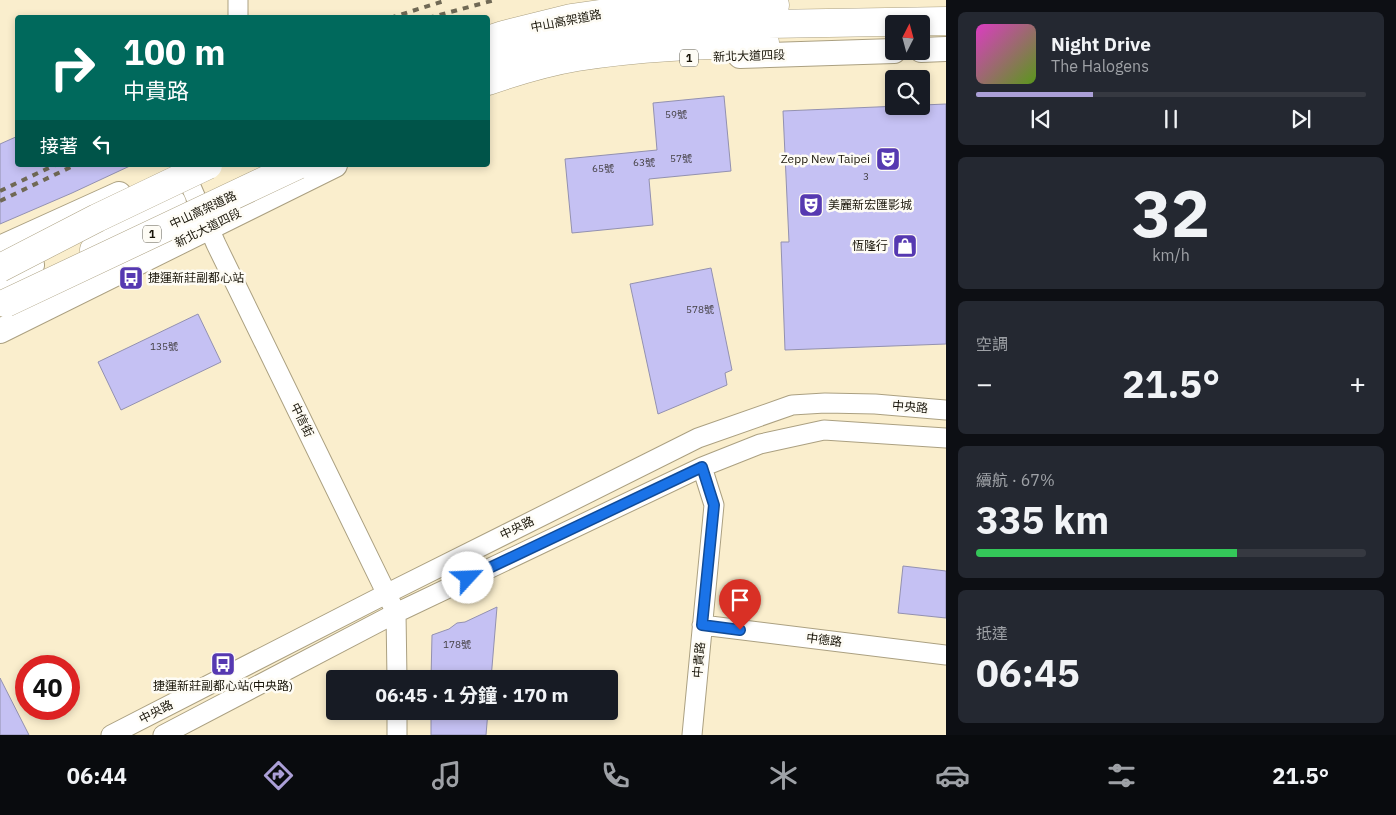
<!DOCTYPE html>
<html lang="zh-TW">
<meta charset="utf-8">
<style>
body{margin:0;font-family:"IBM Plex Sans","Noto Sans TC",sans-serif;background:#242831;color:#f1f3f6;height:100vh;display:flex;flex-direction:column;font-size:19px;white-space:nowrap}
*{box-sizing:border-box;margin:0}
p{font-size:16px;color:#9ea1a6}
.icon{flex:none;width:28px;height:28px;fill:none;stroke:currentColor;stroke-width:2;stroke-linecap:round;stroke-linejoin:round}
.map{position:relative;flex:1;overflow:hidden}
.sheet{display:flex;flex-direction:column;gap:12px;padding:12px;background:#0d0f14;width:450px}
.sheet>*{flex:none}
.banner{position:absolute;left:15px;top:15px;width:475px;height:152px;border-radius:5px;box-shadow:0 2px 8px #0003;background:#00695c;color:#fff;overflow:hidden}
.needle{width:32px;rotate:6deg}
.controls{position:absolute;left:885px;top:15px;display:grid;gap:10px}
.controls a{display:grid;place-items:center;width:45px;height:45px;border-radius:5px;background:#171b24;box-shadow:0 2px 8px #0003;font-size:25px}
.speed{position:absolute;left:15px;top:655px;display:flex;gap:10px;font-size:25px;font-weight:700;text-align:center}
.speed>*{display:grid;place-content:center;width:65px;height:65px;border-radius:50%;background:#171b24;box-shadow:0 2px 8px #0003;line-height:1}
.speed .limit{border:8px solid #d22;background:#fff;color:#111}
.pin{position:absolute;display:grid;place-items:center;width:42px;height:42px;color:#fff;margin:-51px -21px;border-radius:50% 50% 50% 0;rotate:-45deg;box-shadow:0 0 5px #0007}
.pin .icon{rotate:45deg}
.me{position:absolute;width:55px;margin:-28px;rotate:65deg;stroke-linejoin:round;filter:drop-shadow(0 0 4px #0008)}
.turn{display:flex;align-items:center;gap:18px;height:105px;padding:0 25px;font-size:22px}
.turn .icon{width:65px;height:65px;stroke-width:2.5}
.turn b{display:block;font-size:35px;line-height:42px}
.then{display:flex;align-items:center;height:48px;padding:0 25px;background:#0003;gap:10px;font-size:19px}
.big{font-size:38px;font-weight:700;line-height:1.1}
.sheet .card{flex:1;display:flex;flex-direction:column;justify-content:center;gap:8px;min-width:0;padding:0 18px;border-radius:8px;background:#242831}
.sheet .dial{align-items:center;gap:0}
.dial b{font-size:65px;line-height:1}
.song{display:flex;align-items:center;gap:15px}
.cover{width:60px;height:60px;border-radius:8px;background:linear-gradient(135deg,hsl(310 70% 55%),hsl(90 70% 35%))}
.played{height:5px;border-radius:2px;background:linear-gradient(90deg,#ab9fd7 30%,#363941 30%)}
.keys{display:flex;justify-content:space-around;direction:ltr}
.heat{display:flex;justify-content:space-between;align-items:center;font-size:28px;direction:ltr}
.charge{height:8px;border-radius:4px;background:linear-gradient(90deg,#34c759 67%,#363941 0)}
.trip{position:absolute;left:326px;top:670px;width:292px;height:50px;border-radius:5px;background:#171b24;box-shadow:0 2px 8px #0003;font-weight:700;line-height:50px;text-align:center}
.menu{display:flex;height:80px;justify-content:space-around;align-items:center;background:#090b0e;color:#9ea1a6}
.menu .icon{width:35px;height:35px}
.menu .current{color:#ab9fd7}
.menu b{font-size:22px;color:#f1f3f6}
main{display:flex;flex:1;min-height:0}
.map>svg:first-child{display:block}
.building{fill:#c5c1f3;stroke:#9391b0}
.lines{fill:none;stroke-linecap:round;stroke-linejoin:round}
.minor-casing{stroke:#aba081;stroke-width:21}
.major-casing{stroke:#aba081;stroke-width:26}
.highway-casing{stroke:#aba081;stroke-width:29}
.minor{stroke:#fff;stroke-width:19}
.major{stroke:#fff;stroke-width:24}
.highway{stroke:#fff;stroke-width:28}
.rail{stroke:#706955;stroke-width:4;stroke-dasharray:6 6;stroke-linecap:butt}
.highway-bridge-casing{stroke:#aba081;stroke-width:29;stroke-linecap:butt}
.highway-bridge{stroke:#fff;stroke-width:28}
.route-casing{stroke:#114b97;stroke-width:12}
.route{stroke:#1a73e8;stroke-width:9}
.labels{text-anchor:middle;stroke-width:5;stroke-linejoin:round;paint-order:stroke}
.number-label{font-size:10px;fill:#433f43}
.shield{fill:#fefcf5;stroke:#5d5a4f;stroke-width:1}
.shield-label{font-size:11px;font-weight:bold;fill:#181408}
.street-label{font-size:12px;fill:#181408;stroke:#fefcf5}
.poi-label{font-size:12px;fill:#181408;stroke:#fefcf5;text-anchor:end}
</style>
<main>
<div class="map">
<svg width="946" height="735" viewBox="0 0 946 735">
<rect width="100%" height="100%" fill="#faeecd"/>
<!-- building -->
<path class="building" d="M724,96L731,171L649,179L653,225L572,233L565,159L657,150L653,103Z
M946,104V344L785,350L781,242H789L783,111Z
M18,136V165H132L72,193L0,224V144Z
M711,268L732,370L725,373L727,385L658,414L630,284Z
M198,314L221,362L121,410L98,362Z
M903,566L946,571V618L898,613Z
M497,607L491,679H431L432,635L449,629L457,623L465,622Z
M0,678L29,735H0Z
M431,711H488L486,735H431Z"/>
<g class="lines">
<defs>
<path id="minor" d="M238,0V18
M182,166L216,244L396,613L397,679
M702,625L946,655
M397,711V735
M111,735L388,593L698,438L792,405L825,403L875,404L946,410
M163,735L396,613L702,467L760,444L824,430L946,438
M692,735L714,505L702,467"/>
<path id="major" d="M921,50L946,49
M740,56L894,51
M0,248L119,194
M0,283L32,265
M0,331L335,165"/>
<path id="highway" d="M488,40L503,35L571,18L651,7L775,5
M488,60C581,29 670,26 768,24C827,23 887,22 946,21
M488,81C517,71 547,62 577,57C639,47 702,45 765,43
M94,250L172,203"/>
</defs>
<!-- minor casing -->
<use href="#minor" class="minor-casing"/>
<!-- major casing -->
<use href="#major" class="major-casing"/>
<!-- highway casing -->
<use href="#highway" class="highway-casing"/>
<!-- minor -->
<use href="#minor" class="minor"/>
<!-- major -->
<use href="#major" class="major"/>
<!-- highway -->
<use href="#highway" class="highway"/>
<!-- rail -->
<path class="rail" d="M390,18L447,0
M428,18L495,0
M0,191L55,165
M0,201L75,165"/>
<defs>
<path id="highway-bridge" d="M0,268L97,218L208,165
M6,303L298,165"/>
</defs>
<!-- highway-bridge casing -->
<use href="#highway-bridge" class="highway-bridge-casing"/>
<!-- highway-bridge -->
<use href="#highway-bridge" class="highway-bridge"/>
</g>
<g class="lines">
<defs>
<path id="route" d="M468,578L702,467L714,505L702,625L740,630"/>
</defs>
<!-- route casing -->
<use href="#route" class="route-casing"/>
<!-- route -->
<use href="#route" class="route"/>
</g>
<!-- icons -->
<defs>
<symbol id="theatre-square" viewBox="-11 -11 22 22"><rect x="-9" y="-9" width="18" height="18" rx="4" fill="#5639b1" stroke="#fefcf5"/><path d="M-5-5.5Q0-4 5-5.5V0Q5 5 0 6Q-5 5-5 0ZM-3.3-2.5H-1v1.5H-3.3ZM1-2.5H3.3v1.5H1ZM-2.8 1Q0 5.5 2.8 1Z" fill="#fff"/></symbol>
<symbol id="shop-square" viewBox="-11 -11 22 22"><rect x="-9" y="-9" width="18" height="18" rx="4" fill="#5639b1" stroke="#fefcf5"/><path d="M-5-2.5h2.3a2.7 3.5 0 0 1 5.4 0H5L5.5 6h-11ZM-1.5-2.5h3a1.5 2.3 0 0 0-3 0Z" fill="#fff"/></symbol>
<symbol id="bus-square" viewBox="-11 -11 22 22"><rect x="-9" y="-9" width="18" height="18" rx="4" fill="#5639b1" stroke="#fefcf5"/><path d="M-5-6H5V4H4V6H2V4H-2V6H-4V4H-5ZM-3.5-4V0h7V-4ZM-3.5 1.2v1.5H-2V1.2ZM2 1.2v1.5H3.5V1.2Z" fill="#fff"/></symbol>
</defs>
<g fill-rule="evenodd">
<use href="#theatre-square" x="874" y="145" width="28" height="28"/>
<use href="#theatre-square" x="797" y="191" width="28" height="28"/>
<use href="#shop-square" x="891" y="232" width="28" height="28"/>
<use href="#bus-square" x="117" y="264" width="28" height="28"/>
<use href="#bus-square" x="209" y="650" width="28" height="28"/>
</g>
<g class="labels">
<!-- number labels -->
<g class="number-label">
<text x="676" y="118">59號</text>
<text x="681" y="162">57號</text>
<text x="644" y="166">63號</text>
<text x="603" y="172">65號</text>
<text x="866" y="180">3</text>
<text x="700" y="313">578號</text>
<text x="164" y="350">135號</text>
<text x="457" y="648">178號</text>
</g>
<!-- shield labels -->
<g class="shield">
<rect x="680" y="49.5" width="18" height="17" rx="4"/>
<rect x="143" y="225.5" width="18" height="17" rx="4"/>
</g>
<g class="shield-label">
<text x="689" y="62">1</text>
<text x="152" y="238">1</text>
</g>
<!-- street labels -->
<g class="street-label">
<text transform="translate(566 21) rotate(-11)" y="4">中山高架道路</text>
<text transform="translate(749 56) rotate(-2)" y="4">新北大道四段</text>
<text transform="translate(203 210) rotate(-25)" y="4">中山高架道路</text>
<text transform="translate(208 228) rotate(-26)" y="4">新北大道四段</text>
<text transform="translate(910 407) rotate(5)" y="4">中央路</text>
<text transform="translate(302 420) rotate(64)" y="4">中信街</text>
<text transform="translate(517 528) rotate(-26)" y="4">中央路</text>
<text transform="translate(824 640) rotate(7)" y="4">中德路</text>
<text transform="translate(699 660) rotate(-85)" y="4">中貴路</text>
<text transform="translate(156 712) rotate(-27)" y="4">中央路</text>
</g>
<!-- poi labels -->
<g class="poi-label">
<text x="870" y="163">Zepp New Taipei</text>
<text x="828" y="209" text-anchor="start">美麗新宏匯影城</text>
<text x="888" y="250">恆隆行</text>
<text x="148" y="282" text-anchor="start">捷運新莊副都心站</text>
<text x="223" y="690" text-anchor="middle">捷運新莊副都心站(中央路)</text>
</g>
</g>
</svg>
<div class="controls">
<a><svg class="needle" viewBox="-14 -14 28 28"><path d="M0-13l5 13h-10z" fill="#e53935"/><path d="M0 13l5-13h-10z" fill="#9ea1a6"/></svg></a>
<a><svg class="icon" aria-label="search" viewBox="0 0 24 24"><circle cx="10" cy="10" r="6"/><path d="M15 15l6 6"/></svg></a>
</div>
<div class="speed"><div class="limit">40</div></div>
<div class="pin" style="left:740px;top:630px;background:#d93025"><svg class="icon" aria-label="arrive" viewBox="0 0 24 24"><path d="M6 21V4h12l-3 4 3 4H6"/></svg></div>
<svg class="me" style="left:468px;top:578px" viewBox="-20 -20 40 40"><circle r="19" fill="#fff"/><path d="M0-13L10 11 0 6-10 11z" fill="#1a73e8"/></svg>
<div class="trip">06:45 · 1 分鐘 · 170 m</div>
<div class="banner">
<div class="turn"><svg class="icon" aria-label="right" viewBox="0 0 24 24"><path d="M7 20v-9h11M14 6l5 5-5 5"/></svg><div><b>100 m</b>中貴路</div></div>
<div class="then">接著<svg class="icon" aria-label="left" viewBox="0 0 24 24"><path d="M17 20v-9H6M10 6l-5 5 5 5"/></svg></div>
</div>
</div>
<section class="sheet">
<div class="card">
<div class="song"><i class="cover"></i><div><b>Night Drive</b><p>The Halogens</p></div></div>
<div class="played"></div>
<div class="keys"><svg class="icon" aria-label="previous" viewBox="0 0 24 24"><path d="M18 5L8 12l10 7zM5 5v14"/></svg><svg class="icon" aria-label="pause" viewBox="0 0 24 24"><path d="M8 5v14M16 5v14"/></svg><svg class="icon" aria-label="next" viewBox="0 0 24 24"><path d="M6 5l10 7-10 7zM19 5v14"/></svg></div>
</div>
<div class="card dial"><b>32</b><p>km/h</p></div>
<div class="card"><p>空調</p>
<div class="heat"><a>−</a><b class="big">21.5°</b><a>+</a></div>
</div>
<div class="card"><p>續航 · 67%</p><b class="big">335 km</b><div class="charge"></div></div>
<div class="card"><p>抵達</p><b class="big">06:45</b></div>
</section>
</main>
<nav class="menu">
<b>06:44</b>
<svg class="icon current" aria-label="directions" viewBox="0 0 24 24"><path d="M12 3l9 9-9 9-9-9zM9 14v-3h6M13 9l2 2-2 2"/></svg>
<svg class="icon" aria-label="music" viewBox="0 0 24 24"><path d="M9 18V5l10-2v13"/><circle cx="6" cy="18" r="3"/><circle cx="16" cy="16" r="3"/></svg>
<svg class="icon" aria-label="phone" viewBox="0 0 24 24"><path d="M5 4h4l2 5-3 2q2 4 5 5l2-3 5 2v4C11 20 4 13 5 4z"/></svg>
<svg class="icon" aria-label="climate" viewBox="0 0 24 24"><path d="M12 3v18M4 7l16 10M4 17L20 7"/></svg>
<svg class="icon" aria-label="car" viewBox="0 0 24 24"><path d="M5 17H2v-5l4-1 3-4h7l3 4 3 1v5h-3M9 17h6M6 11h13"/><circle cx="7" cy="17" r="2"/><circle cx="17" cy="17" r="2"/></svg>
<svg class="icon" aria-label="filters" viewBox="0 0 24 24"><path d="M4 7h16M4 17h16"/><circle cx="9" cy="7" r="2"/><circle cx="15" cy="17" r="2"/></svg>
<b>21.5°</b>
</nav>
